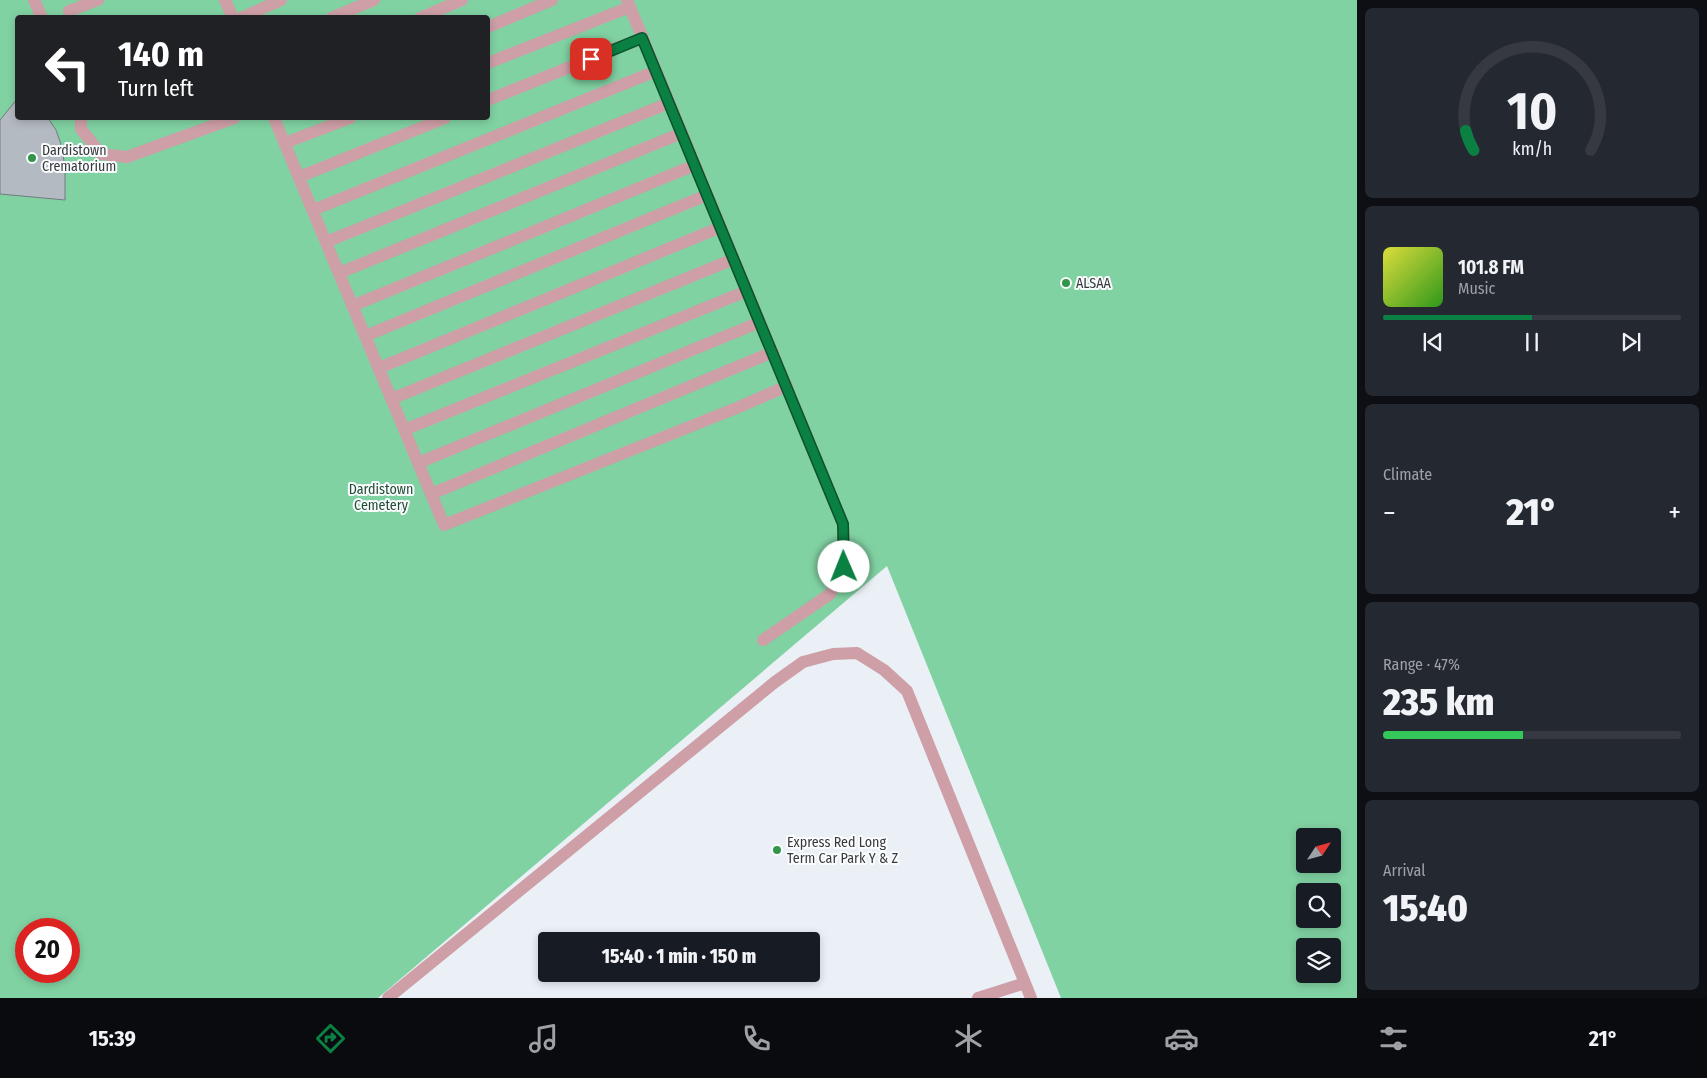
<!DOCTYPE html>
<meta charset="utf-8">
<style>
body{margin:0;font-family:"Fira Sans Condensed",sans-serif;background:#242831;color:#f1f3f6;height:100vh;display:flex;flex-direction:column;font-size:19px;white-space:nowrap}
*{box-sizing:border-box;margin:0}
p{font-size:16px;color:#9ea1a6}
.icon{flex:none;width:28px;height:28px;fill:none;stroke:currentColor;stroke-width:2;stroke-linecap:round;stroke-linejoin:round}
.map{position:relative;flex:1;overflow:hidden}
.side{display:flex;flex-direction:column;gap:8px;padding:8px;background:#0d0f14;width:350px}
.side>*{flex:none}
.hud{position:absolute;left:15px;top:15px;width:475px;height:105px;border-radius:5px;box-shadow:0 2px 8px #0003;background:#202124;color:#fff;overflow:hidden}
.needle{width:32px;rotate:54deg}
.tools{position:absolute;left:1296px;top:828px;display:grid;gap:10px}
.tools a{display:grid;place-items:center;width:45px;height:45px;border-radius:5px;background:#171b24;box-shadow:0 2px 8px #0003;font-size:25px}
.speed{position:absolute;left:15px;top:918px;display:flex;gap:10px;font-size:25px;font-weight:700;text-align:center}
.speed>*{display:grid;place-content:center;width:65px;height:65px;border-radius:50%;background:#171b24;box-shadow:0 2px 8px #0003;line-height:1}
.speed .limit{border:8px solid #d22;background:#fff;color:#111}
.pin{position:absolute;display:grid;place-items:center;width:42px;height:42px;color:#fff;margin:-21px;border-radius:10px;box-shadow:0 2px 8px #0006}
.me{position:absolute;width:55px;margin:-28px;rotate:359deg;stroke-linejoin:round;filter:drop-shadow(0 0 4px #0008)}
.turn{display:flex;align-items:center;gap:18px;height:105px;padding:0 20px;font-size:22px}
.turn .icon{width:65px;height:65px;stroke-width:2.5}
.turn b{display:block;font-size:35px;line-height:42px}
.big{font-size:38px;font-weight:800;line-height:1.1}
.side .widget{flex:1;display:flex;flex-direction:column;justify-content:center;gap:8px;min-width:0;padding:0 18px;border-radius:8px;background:#242831}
.side .dial{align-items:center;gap:0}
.dial svg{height:130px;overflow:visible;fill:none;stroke:#363941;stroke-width:7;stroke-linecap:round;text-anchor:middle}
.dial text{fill:#f1f3f6;stroke:none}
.song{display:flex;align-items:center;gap:15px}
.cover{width:60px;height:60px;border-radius:8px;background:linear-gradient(135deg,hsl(60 70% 55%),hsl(110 70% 35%))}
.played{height:5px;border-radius:2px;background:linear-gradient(90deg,#0b8043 50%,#363941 50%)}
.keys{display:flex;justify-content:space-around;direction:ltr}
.heat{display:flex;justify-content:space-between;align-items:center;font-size:28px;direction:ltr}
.charge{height:8px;border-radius:4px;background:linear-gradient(90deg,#34c759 47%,#363941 0)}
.trip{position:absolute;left:538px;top:932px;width:282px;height:50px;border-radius:5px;background:#171b24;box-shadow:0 2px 8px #0003;font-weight:800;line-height:50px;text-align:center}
.tabs{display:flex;height:80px;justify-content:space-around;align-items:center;background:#090b0e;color:#9ea1a6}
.tabs .icon{width:35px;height:35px}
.tabs .selected{color:#0b8043}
.tabs b{font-size:22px;color:#f1f3f6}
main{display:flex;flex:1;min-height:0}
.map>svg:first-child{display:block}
.green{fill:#81d2a3;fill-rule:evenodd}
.building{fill:#b4bac1;stroke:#747a80}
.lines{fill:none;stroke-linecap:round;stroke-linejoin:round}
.lane{stroke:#ce9fa6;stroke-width:12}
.route-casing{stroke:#07532c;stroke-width:12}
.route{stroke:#0b8043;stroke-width:9}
.poi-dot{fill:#33954a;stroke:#fbfcfe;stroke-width:2}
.labels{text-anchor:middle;stroke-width:4;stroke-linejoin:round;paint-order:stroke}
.poi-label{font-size:14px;fill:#373a3c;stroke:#fbfcfe;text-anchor:start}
.park-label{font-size:14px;fill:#224d35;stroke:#fbfcfe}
</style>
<main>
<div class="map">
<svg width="1357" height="998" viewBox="0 0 1357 998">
<rect width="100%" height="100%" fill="#eaf0f6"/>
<!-- green -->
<path class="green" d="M0,0H1357V998H1061L887,566L378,998H0ZM18,18H488V118H18ZM1305,836H1332V864H1305ZM1305,891H1332V919H1305ZM26,929H69V971H26ZM1305,946H1332V974H1305Z"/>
<!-- building -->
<path class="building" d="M18,98V118H48L56,130L62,147L65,168V200L0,194V120Z"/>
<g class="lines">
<!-- lane -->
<path class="lane" d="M34,0L42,18
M225,0L233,18
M627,0L843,524L844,567L830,594L763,640
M69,11L98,0
M241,18L281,0
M331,18L374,0
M420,18L462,0
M488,27L552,0
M488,63L630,7
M488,100L642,38
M81,118V129L101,154L127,157L234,118
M274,118L444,525L739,407L787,386
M285,143L350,118
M299,177L445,118
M313,210L656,71
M326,242L669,103
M339,273L682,133
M352,306L695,165
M365,336L707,195
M379,368L721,227
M391,399L734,259
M404,430L747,291
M418,463L760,322
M431,494L773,352
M388,998L775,682L803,662L833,654L857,653L884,670L907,691L1031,998
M978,998L1025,983"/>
</g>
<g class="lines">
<defs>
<path id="route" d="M591,59L642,38L843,524L844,567"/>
</defs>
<!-- route casing -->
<use href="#route" class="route-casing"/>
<!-- route -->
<use href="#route" class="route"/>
</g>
<!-- markers -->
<g class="poi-dot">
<circle cx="32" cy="158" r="5"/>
<circle cx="1066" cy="283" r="5"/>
<circle cx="777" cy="850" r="5"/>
</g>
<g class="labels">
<!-- poi labels -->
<g class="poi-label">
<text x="42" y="155">Dardistown<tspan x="42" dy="16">Crematorium</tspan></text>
<text x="1076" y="288">ALSAA</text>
<text x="787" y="847">Express Red Long<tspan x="787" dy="16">Term Car Park Y &amp; Z</tspan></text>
</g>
<!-- park labels -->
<g class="park-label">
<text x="381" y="494">Dardistown<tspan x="381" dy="16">Cemetery</tspan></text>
</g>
</g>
</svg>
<div class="tools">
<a><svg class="needle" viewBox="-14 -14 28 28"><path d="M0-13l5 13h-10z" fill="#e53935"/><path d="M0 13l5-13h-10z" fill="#9ea1a6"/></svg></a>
<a><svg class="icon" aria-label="search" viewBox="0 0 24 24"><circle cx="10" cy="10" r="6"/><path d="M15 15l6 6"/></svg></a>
<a><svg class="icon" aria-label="layers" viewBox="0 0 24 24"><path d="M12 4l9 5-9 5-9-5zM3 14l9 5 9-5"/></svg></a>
</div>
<div class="speed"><div class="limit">20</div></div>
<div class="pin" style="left:591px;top:59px;background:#d93025"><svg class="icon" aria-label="arrive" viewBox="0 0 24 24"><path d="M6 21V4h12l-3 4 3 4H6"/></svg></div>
<svg class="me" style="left:844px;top:567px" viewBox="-20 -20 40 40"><circle r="19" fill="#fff"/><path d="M0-13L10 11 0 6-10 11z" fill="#0b8043"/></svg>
<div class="trip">15:40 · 1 min · 150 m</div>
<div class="hud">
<div class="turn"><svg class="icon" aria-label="left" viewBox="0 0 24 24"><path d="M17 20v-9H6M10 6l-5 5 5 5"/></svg><div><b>140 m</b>Turn left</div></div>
</div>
</div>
<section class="side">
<div class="widget dial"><svg viewBox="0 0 100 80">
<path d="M14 69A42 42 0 1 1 86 69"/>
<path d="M14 69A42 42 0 0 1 9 57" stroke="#0b8043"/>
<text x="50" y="56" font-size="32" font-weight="700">10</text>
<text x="50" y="72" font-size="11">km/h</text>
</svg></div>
<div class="widget">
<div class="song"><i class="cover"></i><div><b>101.8 FM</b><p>Music</p></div></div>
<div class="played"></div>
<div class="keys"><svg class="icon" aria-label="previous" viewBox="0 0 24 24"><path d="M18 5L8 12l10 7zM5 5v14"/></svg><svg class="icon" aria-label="pause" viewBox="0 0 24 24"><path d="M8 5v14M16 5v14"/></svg><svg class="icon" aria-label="next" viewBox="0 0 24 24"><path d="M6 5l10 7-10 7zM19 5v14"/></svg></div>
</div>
<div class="widget"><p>Climate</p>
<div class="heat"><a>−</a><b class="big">21°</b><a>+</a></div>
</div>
<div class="widget"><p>Range · 47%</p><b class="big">235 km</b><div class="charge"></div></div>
<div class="widget"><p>Arrival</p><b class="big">15:40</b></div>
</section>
</main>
<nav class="tabs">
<b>15:39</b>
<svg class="icon selected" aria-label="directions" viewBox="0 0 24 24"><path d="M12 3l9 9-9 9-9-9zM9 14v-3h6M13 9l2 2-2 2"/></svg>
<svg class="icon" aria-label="music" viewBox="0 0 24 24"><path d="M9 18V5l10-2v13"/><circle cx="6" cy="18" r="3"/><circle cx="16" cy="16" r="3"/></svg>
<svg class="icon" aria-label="phone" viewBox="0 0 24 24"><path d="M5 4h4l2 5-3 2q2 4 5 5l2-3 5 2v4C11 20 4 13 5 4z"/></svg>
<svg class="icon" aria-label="climate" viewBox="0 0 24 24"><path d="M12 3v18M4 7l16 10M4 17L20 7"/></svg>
<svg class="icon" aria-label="car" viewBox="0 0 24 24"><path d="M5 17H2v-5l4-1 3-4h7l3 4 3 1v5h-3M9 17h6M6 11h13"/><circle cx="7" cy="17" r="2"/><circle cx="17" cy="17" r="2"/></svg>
<svg class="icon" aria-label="filters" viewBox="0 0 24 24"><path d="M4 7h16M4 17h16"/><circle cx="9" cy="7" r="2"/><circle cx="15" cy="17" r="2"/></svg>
<b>21°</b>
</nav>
